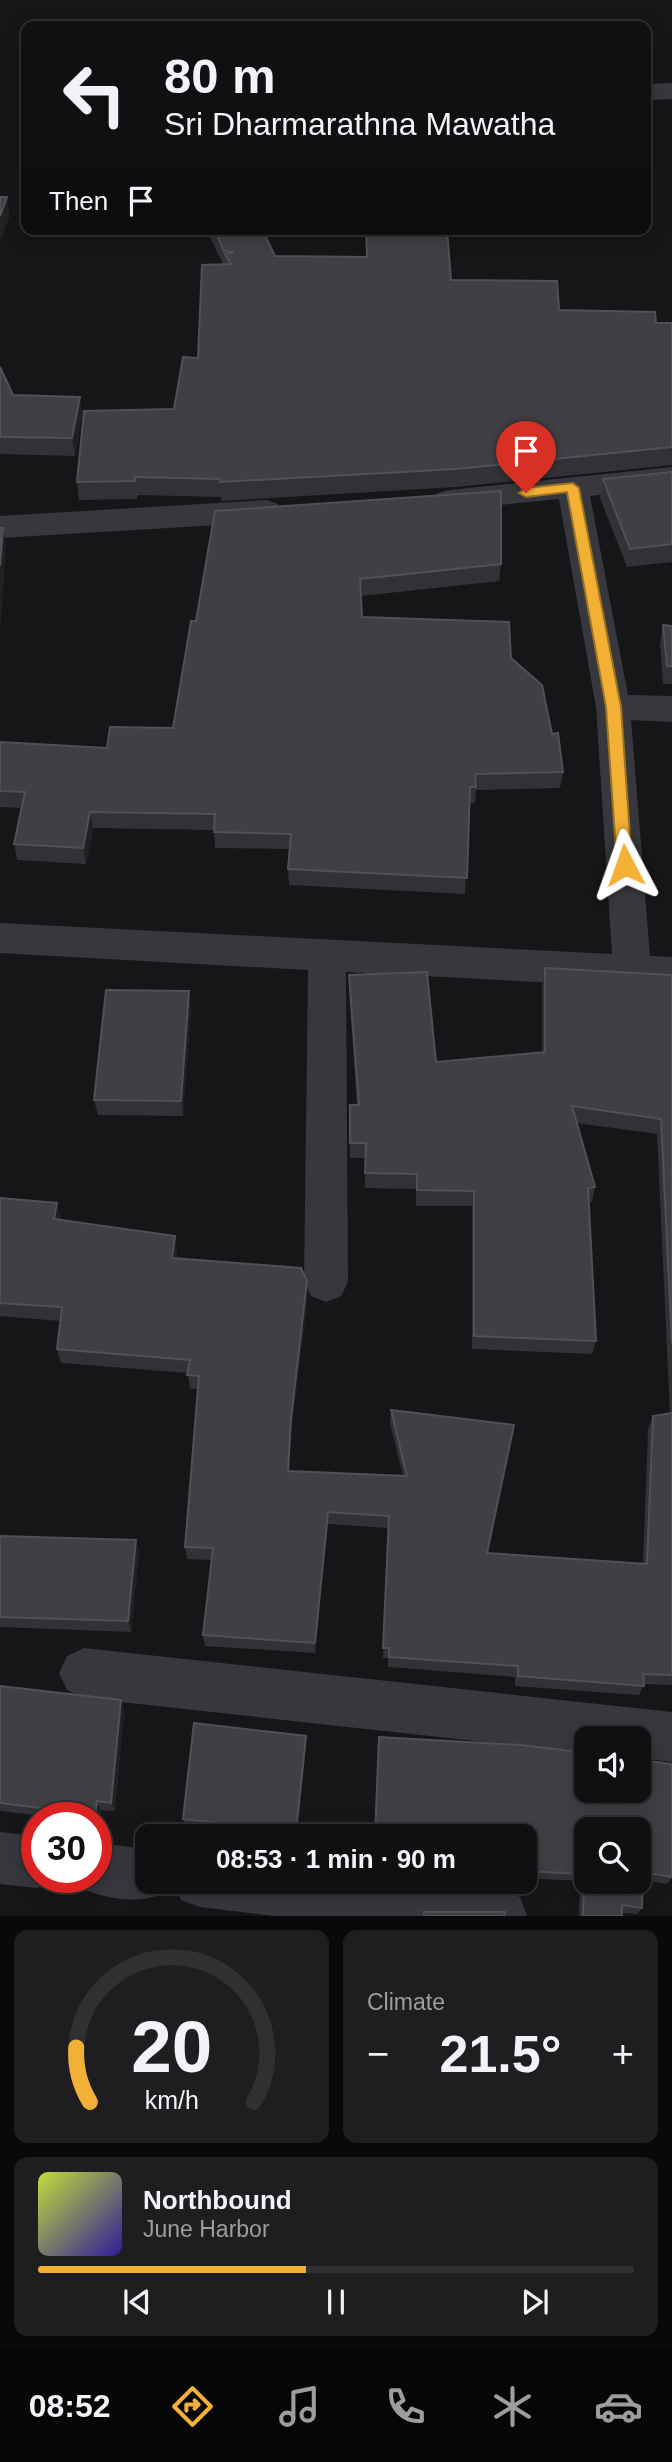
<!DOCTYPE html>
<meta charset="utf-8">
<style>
body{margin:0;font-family:Helvetica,sans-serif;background:#1e1e20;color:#f1f3f6;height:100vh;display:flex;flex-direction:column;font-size:26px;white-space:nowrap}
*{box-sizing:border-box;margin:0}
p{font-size:23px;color:#9c9d9f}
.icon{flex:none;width:38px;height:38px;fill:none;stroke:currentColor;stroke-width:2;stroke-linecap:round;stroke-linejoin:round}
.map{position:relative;height:1916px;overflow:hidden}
.side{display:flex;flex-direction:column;gap:14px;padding:14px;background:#09090a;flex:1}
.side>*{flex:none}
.hud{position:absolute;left:21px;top:21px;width:630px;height:214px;border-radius:14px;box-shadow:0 4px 18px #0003,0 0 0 2px #303032;background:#101012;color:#f1f3f6;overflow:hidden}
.controls{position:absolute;left:574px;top:1726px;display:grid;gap:14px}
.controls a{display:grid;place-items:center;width:77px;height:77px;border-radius:14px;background:#101012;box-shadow:0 4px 18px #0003,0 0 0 2px #303032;font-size:35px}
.speed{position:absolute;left:21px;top:1802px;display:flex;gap:14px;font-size:35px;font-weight:700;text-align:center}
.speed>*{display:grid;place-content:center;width:91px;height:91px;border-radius:50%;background:#101012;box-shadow:0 4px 18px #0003,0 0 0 2px #303032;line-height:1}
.speed .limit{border:10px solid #d22;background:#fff;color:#111}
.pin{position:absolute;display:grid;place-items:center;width:60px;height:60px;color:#fff;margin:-72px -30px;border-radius:50% 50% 50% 0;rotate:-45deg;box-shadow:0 0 7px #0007}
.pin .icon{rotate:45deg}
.me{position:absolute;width:77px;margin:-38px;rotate:356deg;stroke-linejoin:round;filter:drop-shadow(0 0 5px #0008)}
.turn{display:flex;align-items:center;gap:24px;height:147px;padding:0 28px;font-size:32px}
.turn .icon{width:91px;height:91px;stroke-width:2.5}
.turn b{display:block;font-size:49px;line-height:60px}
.then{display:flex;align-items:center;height:66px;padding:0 28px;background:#0003;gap:14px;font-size:26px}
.big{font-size:52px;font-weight:700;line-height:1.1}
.side .card{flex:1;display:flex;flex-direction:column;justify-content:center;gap:10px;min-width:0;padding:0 24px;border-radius:14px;background:#1e1e20}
.side .dial{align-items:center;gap:0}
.dial svg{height:182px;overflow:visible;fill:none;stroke:#303032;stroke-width:7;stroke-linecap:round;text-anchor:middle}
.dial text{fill:#f1f3f6;stroke:none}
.song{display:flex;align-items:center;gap:21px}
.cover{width:84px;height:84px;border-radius:10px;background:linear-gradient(135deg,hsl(70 70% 55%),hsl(250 70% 35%))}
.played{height:7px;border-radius:4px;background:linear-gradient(90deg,#f2b134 45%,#303032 45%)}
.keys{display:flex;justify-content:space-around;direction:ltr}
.heat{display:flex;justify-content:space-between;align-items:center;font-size:38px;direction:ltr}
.side .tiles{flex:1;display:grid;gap:14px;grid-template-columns:1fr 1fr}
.card:last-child{grid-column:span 2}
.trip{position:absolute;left:135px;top:1824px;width:402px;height:70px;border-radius:14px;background:#101012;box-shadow:0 4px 18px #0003,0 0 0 2px #303032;font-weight:700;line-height:70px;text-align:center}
.tab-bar{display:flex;height:112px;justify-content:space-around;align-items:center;background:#060607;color:#9c9d9f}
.tab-bar .icon{width:49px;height:49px}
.tab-bar .selected{color:#f2b134}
.tab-bar b{font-size:32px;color:#f1f3f6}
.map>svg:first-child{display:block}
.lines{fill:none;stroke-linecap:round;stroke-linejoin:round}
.minor{fill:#37383d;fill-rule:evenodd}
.wall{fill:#323236}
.shaded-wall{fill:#212124}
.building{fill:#3f3f44;stroke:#4f5156;stroke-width:2;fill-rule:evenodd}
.route{fill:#f2b134;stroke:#9d7322;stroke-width:2}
</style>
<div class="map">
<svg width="672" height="1916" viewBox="0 0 672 1916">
<rect width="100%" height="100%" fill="#161618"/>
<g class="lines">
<!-- minor -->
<path class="minor" d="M672,83V99L646,100V84Z
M672,467V487L590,496L628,695L672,696V722L631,720L650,956L672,957V989L346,972L348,1282L341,1296L326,1302L311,1296L304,1282L308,970L0,953V923L612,954L596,707L559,499L449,510L438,507L433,500L438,493L449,490Z
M267,500L278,504L283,511L278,518L267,522L0,538V516Z
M84,1648L672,1712V1762L639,1758V1738H586V1753L84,1698L67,1690L59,1673L67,1656Z
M0,1832L37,1836V1878H57L55,1880L37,1888L0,1884Z
M96,1843L147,1849V1881H171L165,1893C138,1905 105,1899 78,1887L74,1878H96Z
M174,1881H429L501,1890L520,1897L527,1916H275L200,1907L181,1900Z"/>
</g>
<!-- wall -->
<path class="wall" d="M206,229H262L275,256L367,257L366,229H447L451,280L559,310L656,323H672V465L455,487L221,501V497L138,495L137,499L79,500L77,482L174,409L198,358L223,264Z
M0,367L13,395L80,397L82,414L75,456L0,454Z
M672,472V562L627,567L600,498L603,479Z
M215,511L501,564L499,581L361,596L362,617L511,658L552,734L563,772L560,788L476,790L475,803H469L465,894L289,885L288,869L290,849L215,848L214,830L93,828L86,864L17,860L14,844L22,808L0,807V742L107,748L173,728L196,621Z
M663,625L672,626V684H663L660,644Z
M545,968L672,975V1685L644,1684L639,1695L515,1686V1677L388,1667V1658H383L388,1528L328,1524L315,1653L205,1646L203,1635L211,1560L187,1559L185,1547L198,1389H190L188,1373L61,1363L57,1349L60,1321L0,1316V1198L61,1217V1220L175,1236L177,1250L176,1258L308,1295L291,1432L289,1471L403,1475L390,1423L391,1410L487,1553L643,1564L648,1429L653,1416L670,1413L657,1134L577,1123L595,1187L592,1202H589L596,1341L592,1354L472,1349V1206H416V1189L365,1188V1158H350V1105H357L349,991V975L436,1062L542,1052V985Z
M191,1007L183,1116L98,1115L94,1100Z
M0,1536L136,1540L139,1552L131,1632L0,1627Z
M0,1686L124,1709L115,1811L101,1810L99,1823L96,1822V1818H62L0,1811Z
M306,1736V1745L297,1836H267L186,1827L183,1819Z
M672,1764V1878L667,1884L643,1880L642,1908L637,1914L622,1913V1916H579L580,1881L525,1878V1836Z
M449,1881H505L502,1888Z"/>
<!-- shaded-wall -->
<path class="shaded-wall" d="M7,197L10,216L0,242V216Z
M80,397L82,414L75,456L72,438Z
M3,528L6,545L0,636V566Z
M90,812L93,828L86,864L83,848Z
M189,991L191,1007L183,1116L181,1101Z
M57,1203L61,1217L58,1234L54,1219Z
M175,1236L177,1250L174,1272L172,1258Z
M307,1281L308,1295L291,1432L288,1483V1471L291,1419Z
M328,1512V1524L315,1653V1643Z
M136,1540L139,1552L131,1632L128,1621Z
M121,1700L124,1709L115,1811L111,1803Z
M306,1736V1745L297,1836L296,1831Z
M97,1801L101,1810L99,1823L95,1815Z"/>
<!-- building -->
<path class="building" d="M0,197H7L0,216Z
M214,229H262L275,256L367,257L366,229H447L451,280L557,281L559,310L655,312L656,323H672V447L456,469L220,482V479L135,477V481L77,482L84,411L174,409L183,357L198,358L202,265L231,264L225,254L234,252L224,251Z
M0,367L13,395L80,397L72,438L0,437Z
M672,472V544L630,549L603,479Z
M501,491V564L360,579L362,617L509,622L511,658L542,685L552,734L558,733L563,772L475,774L476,787H470L467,878L288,869L291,834L214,832L215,814L90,812L83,848L14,844L25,792L0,791V742L107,748L110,727L173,728L191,621H196L215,511Z
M0,528H3L0,566Z
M663,625L672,626V666H667Z
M545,968L672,975V1343L661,1119L572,1106L595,1187L588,1188L596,1341L474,1336V1191L417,1190V1174L365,1173L366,1143H350V1105H359L349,975L427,972L436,1062L545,1052Z
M106,990L189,991L181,1101L94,1100Z
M0,1198L57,1203L54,1219L175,1236L172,1258L301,1268L307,1281L291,1419L288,1471L407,1476L391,1410L514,1425L487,1553L647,1564L653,1416L672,1413V1675L643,1674L644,1686L518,1676V1666L389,1657V1648H383L389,1516L328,1512L315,1643L203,1635L213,1548L185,1547L199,1376L187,1375L190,1360L57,1349L62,1307L0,1303Z
M0,1536L136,1540L128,1621L0,1617Z
M0,1686L121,1700L111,1803L97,1801L95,1815L0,1803Z
M194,1723L306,1736L296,1831L183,1819Z
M379,1737L521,1745L586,1753V1790H639V1760L672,1764V1877L643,1872L642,1908L622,1905V1916H583L584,1874L525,1871V1836H375ZM586,1829H639V1881H586Z
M424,1912H505L504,1916H424Z"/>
<!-- route -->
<path class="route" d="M573,483L579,488L621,707L632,865L625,871L617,865L606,707L567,492L526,497L519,493L526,488Z"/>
</svg>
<div class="controls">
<a><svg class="icon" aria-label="sound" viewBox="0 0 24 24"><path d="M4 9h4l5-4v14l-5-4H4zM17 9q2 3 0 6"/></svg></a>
<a><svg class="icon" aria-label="search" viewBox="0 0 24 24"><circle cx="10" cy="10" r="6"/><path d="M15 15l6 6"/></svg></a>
</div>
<div class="speed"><div class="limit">30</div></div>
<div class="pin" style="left:526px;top:493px;background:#d93025"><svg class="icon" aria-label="arrive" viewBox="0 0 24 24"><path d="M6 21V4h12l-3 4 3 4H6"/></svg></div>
<svg class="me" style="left:625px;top:865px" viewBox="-20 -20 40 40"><path d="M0-17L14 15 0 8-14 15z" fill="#f2b134" stroke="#fff" stroke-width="4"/></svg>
<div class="trip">08:53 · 1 min · 90 m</div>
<div class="hud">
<div class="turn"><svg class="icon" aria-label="left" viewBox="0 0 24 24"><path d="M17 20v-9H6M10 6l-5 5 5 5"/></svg><div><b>80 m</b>Sri Dharmarathna Mawatha</div></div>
<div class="then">Then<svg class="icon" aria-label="arrive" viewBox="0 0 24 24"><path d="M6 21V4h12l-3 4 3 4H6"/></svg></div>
</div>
</div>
<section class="side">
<div class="tiles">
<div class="card dial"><svg viewBox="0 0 100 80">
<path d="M14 69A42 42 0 1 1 86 69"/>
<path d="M14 69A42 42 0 0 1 8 45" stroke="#f2b134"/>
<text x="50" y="56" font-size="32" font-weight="700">20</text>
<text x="50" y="72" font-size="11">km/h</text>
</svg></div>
<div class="card"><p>Climate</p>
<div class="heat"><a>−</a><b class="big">21.5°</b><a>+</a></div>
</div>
<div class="card">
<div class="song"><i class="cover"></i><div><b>Northbound</b><p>June Harbor</p></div></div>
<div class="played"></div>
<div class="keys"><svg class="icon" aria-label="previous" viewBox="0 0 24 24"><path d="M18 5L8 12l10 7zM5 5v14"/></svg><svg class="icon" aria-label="pause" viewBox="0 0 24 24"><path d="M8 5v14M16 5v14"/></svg><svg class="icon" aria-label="next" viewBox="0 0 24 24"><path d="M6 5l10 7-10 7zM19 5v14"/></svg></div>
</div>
</div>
</section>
<nav class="tab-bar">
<b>08:52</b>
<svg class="icon selected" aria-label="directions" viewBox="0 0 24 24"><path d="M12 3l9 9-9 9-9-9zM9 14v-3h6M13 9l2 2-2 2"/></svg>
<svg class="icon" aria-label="music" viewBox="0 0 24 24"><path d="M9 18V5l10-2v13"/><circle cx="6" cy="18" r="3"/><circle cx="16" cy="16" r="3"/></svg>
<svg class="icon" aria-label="phone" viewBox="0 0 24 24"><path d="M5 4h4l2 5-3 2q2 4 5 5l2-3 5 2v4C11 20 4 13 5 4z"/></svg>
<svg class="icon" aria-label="climate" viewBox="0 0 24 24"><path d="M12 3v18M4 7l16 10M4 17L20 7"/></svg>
<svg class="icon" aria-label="car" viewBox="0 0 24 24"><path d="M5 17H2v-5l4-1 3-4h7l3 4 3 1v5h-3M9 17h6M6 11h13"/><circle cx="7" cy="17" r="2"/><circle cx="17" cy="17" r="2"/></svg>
</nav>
